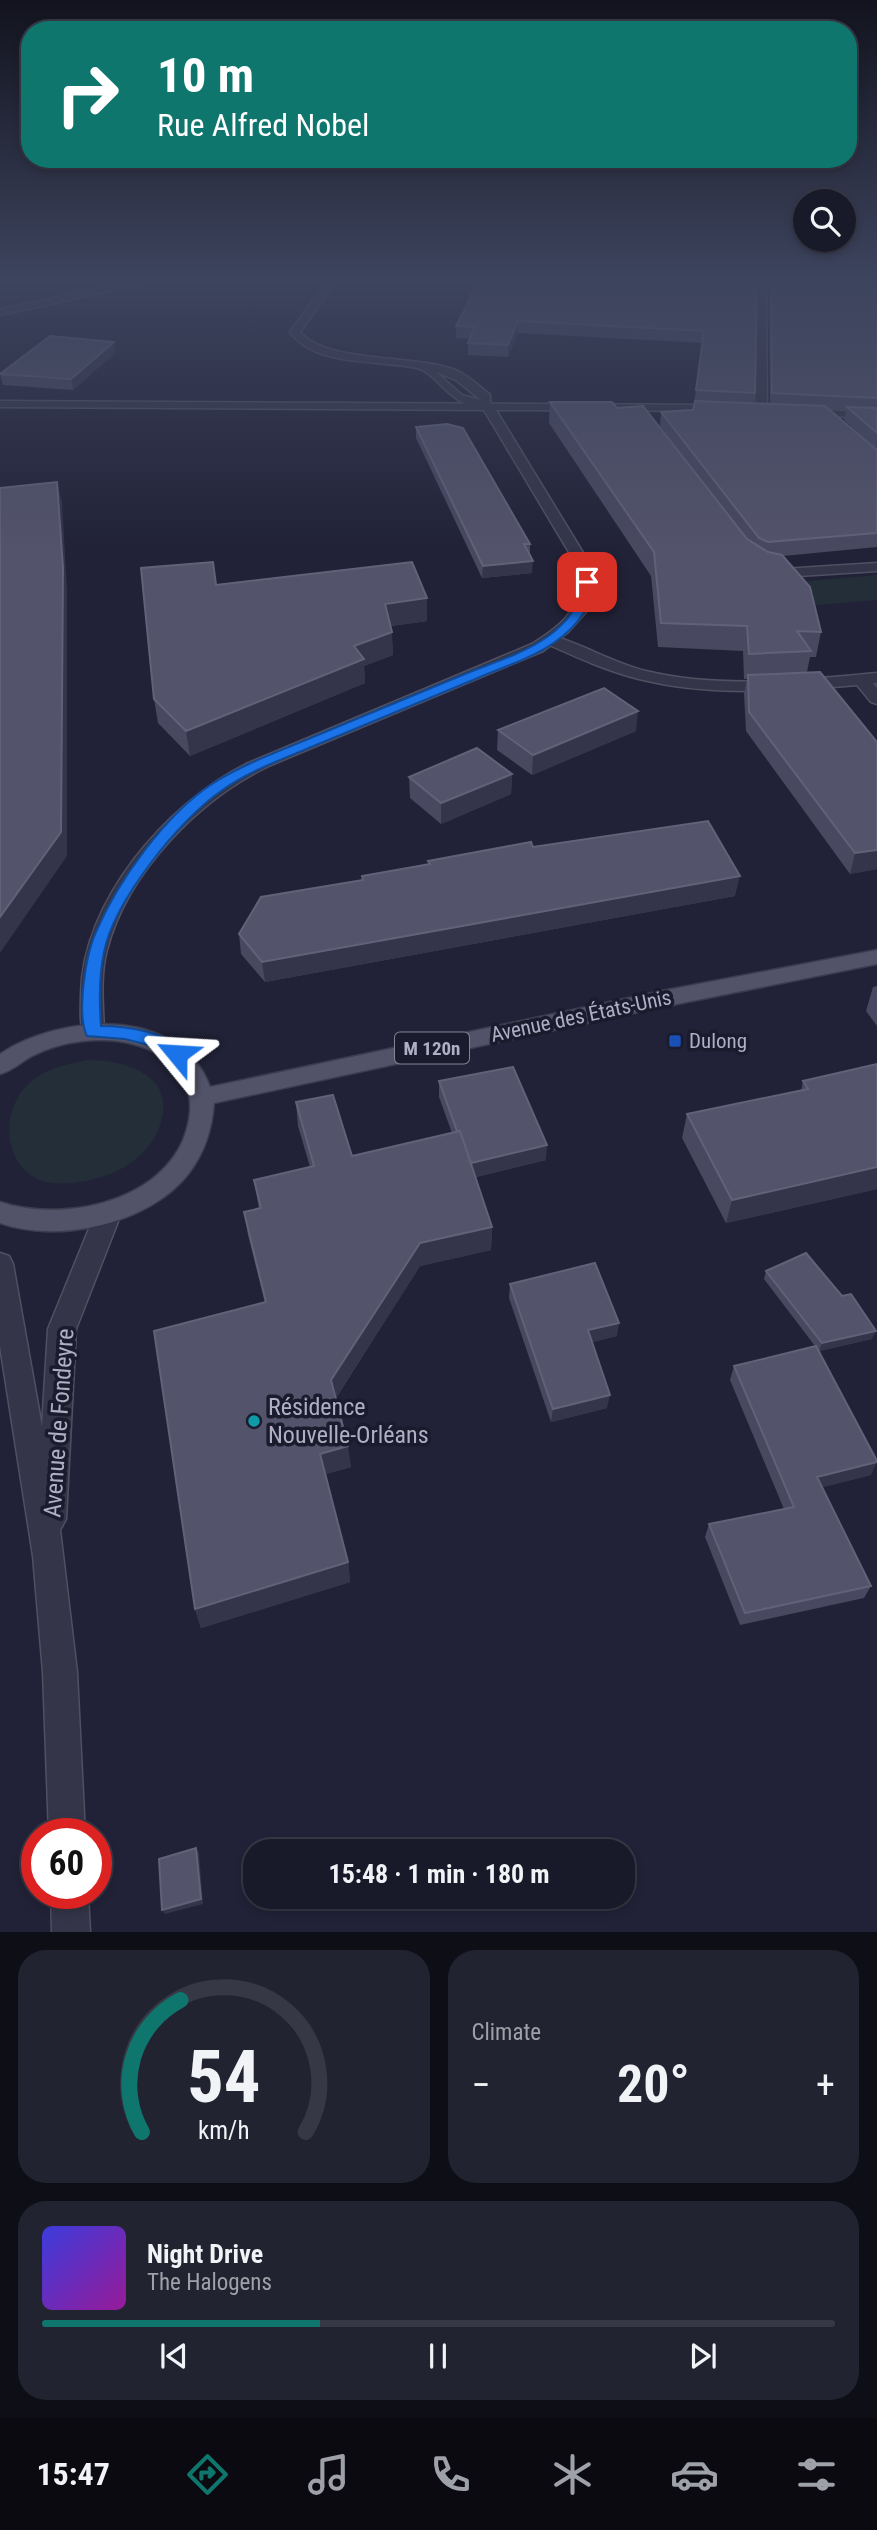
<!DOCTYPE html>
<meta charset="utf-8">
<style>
body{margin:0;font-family:"Roboto Condensed",sans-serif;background:#222331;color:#f1f3f6;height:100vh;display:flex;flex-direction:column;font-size:26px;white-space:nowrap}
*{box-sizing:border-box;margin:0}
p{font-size:23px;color:#9fa1a8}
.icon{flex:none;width:38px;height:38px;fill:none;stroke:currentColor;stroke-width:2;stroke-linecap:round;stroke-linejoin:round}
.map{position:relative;height:1932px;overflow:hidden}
.sheet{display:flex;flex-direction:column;gap:18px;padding:18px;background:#0e0e17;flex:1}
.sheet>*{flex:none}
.banner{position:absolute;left:21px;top:21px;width:836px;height:147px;border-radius:28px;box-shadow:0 4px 10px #0003,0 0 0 2px #373846;background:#0f766e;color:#fff;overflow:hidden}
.fabs{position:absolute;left:793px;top:189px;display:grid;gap:14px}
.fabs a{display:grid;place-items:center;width:63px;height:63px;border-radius:50%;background:#191a29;box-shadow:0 4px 10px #0003,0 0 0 2px #373846;font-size:35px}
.speed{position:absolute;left:21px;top:1818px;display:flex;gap:14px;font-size:35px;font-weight:700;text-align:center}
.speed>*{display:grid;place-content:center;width:91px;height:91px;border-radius:50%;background:#191a29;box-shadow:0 4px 10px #0003,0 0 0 2px #373846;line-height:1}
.speed .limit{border:10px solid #d22;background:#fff;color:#111}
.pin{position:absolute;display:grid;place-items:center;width:60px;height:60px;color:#fff;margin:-30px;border-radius:14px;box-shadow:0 4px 10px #0006}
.me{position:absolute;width:77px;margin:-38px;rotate:297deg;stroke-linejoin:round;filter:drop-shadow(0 0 5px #0008)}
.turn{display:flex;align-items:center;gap:24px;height:147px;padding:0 21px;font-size:32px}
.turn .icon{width:91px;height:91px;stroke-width:2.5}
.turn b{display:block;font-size:49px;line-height:60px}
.big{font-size:52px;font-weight:700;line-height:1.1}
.sheet .card{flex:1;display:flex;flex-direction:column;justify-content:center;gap:10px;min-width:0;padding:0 24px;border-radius:28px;background:#222331}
.sheet .dial{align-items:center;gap:0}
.dial svg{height:182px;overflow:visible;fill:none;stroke:#373846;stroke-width:7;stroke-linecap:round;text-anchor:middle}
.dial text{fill:#f1f3f6;stroke:none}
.song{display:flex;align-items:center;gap:21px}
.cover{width:84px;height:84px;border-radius:10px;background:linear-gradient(135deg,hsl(240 70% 55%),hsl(300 70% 35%))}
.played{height:7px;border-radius:4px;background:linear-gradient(90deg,#0f766e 35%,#373846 35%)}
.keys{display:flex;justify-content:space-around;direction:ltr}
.heat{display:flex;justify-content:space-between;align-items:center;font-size:38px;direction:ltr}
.sheet .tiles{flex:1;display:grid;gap:18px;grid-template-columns:1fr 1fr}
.card:last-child{grid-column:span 2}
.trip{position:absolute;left:243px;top:1839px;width:392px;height:70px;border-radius:28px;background:#191a29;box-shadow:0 4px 10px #0003,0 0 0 2px #373846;font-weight:700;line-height:70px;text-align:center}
.tabs{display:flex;height:112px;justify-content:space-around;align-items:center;background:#0a0a10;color:#9fa1a8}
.tabs .icon{width:49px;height:49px}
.tabs .current{color:#0f766e}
.tabs b{font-size:32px;color:#f1f3f6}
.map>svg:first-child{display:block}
.green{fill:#232e38}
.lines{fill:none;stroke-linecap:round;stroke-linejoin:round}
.minor-casing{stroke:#4f5062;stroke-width:3}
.tertiary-casing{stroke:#4f5062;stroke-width:3}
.primary-casing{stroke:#3b3c4e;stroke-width:3}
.minor{fill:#343548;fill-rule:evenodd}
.tertiary{fill:#343548;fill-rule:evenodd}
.primary{fill:#525368;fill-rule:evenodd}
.wall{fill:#484860}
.shaded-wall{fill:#34344b}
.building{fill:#53536b;stroke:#616179;stroke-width:2}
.route{fill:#1a73e8;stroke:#114b97;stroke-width:2}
.transit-dot{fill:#1a4fb4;stroke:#1a1b2c;stroke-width:2.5}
.culture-dot{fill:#0f9aa8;stroke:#1a1b2c;stroke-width:2.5}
.labels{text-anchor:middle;stroke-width:7;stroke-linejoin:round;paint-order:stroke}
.shield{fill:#1a1b2c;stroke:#828396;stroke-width:2}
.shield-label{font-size:19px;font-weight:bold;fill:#afafc4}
.street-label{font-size:21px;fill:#afafc4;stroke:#1a1b2c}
.poi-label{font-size:21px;fill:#afafc4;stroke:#1a1b2c;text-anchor:start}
.near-poi-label{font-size:24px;fill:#afafc4;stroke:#1a1b2c;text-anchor:start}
.near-street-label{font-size:24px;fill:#afafc4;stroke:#1a1b2c}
</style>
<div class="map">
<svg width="877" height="1932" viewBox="0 0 877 1932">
<rect width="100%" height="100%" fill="#212237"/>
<!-- green -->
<path class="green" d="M877,575V600L816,605L796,582Z
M87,1060C127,1060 179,1076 159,1128C151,1149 131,1166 110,1174C87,1182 60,1188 37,1179C0,1160 0,1102 37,1077C52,1067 70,1064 87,1060Z"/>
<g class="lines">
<defs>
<path id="minor" d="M151,278H169L0,315V309Z
M330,278H339L300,332C327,364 415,354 455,370C468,375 479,386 490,395L491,407C451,412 440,374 417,368C377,359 317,368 290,332ZM436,372L456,380L481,400L462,395Z
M758,278H766L767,409L761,412L755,409Z
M877,563V571L783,577L766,574L764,571L771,567L783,569Z
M550,635C583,644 613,663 646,671C721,689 801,680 877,673V683H873L877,688V704L871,702L857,685C786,691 710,697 639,679C607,671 576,657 545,643L542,640Z
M108,1204L117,1207L121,1214L76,1329L66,1519L60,1530L77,1672L85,1834H49L43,1672L33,1556L0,1346V1253L9,1256L13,1264L42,1427L48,1329L95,1214L99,1207Z
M51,1894H88L90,1932H52Z"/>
<path id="tertiary" d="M0,401L722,405L728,408L722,411L496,410L590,564L593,592L586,612L568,632L543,651L271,765C200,798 127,872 107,950C100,976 103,1004 104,1031L101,1037L93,1039L85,1037C79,1025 81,1007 81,994C82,902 166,804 246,764L532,644C565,623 585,607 576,564L484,410L0,407Z
M807,409L877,413V419L803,414L801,412Z"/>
<path id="primary" d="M877,950V964L662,1007L214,1103C212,1129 205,1152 189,1173C150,1224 58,1244 0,1223V1202C69,1225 182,1198 190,1112C192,1088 180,1067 159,1055C136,1041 110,1038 83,1041C65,1043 48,1048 32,1056C21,1062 12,1071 0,1074V1054C60,1014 180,1005 210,1087L662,991Z"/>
</defs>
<!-- minor casing -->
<use href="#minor" class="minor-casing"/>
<!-- tertiary casing -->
<use href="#tertiary" class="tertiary-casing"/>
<!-- primary casing -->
<use href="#primary" class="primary-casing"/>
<!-- minor -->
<use href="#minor" class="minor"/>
<!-- tertiary -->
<use href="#tertiary" class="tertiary"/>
<!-- primary -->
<use href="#primary" class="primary"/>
</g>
<!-- wall -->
<path class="wall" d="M757,278L755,393L753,404H770L769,278H863L866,288H877V450L844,420L846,410L828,409L877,450V547L783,556L821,632L816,657H810L807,672L877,742V869L850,874L746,731L744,694L747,679H744L743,651L658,647L651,576L549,423L550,402L617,408L720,505L660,426L661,412L693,410L703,343L518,333L508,357L468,355V343L470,339L456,338V326Z
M114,342L115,353L73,390L3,385L0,374Z
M416,427L530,544V555L532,573L482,578L416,438Z
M216,585L427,621L391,626L393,655L364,666L365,683L190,756L158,723L154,699Z
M498,730L636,731L532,775L497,750Z
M512,774L511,794L441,824L410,798L409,777Z
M533,847L735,896L265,982L241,954L239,934L362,880V876L428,864V861Z
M877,986V1026L866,1011L873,987Z
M877,1064V1189L726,1223L682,1138L687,1114L801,1091L803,1081Z
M439,1081L546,1160L476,1177L492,1227L491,1250L420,1266L336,1398L351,1467L326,1474L348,1562L350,1582L201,1628L195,1609L265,1303L248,1235L244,1212L259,1209L254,1180L310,1167L298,1126L296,1102L352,1156L452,1133L439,1097Z
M766,1271L872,1339L819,1351L871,1475L822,1487L871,1586L864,1598L740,1625L705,1537L709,1524L784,1509L730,1380L734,1366L815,1346L764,1279Z
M510,1284L617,1336L592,1342L607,1408L551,1422L509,1298Z"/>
<!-- shaded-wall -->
<path class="shaded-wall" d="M518,321V333L508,357V345Z
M114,342L115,353L73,390L71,379Z
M57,482L62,502L67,590V856L0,953V917Z
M533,561L532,573L482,578L483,566Z
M427,598V621L386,627L385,604Z
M392,632L393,655L364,666L365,683L190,756L186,731L354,646Z
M638,711L636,731L532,775L533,755Z
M512,774L511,794L441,824V803Z
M877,850V869L850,874L855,853Z
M740,876L735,896L265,982L262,962Z
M547,1145L546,1160L468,1179L469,1164Z
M877,1167V1189L726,1223L732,1200Z
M492,1227L491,1250L420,1266L333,1402L331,1380L420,1243Z
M619,1323L617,1336L586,1344L588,1330Z
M876,1331L872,1339L819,1351L822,1343Z
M610,1395L607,1408L551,1422L553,1409Z
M348,1446L351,1467L323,1475L320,1454Z
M877,1462L871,1475L812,1490L817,1477Z
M348,1562L350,1582L201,1628L195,1609Z
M196,1848L199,1853L203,1904L165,1914L162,1910Z"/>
<!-- building -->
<path class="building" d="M480,278H757L755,393L696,390L704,331L518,321L508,345L468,343L475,327L456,326Z
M771,278H863L866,288H877V398L772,393Z
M50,336L114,342L71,379L0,374Z
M695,401L825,406L877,450V533L768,542L759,538L661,412L693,410Z
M550,402H612L617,408L643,406L747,539L768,552L782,555L810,587L821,632L797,631L811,651L749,654L747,626L661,623L654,552Z
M847,407L877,408V433Z
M447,424L463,428L530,544H524L533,561L483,566L416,427Z
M57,482L63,568L61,832L0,917V488Z
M213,562L216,585L412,562L427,598L385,604L392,632L354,646L364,659L186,731L154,699L141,568Z
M820,672L877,742V850L855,853L749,712L748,675Z
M604,688L638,711L533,755L498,730Z
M477,748L512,774L441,803L409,777Z
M708,821L740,876L262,962L239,934L261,897L363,880L362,876L430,864L428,861L531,842L533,847Z
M877,1064V1167L732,1200L687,1114L808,1089L803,1081Z
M513,1067L547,1145L471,1163L460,1131H457L439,1081Z
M333,1095L352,1156L460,1131L492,1227L420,1243L331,1380L348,1446L320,1454L348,1562L195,1609L154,1331L266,1302L244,1212L261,1208L254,1180L314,1166L296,1102Z
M806,1253L842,1296L851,1294L876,1331L822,1343L766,1271Z
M595,1263L619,1323L588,1330L610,1395L553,1409L510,1284Z
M816,1346L877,1461V1462L817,1477L871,1586L745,1613L709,1524L794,1507L734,1366Z
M196,1848L201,1899L162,1910L159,1859Z"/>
<!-- sky -->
<linearGradient id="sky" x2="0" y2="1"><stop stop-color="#12131e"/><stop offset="0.51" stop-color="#3d445e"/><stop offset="1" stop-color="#3d445e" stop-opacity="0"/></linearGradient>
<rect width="877" height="549" fill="url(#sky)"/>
<!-- route -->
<path class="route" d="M587,578L593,582C592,607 576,627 555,642C531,659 500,668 473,680C423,701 372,722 321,743C288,757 250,770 221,791C179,820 114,901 104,952C99,976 99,1001 101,1026C125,1026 172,1032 186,1054L177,1060L148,1045L125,1039L87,1036C76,1014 86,954 96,932C118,881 165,815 212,784C243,764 280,751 313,737C364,716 414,695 465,674C492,663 523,654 547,637C567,623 581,606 582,582Z"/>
<!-- markers -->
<rect class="transit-dot" x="668" y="1034" width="14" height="14" rx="3.5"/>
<circle class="culture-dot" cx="254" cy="1421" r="7"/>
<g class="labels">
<!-- shield labels -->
<rect class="shield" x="395" y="1032.5" width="74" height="31" rx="5"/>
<g class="shield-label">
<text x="432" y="1055">M 120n</text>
</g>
<!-- street labels -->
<g class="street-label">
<text transform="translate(581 1016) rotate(-12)" y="7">Avenue des États-Unis</text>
</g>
<!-- poi labels -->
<g class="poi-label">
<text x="689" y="1048">Dulong</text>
</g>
<!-- near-poi labels -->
<g class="near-poi-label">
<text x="268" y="1415">Résidence<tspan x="268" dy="28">Nouvelle-Orléans</tspan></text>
</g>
<!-- near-street labels -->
<g class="near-street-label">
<text transform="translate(59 1423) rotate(-86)" y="8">Avenue de Fondeyre</text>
</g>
</g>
</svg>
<div class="fabs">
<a><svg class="icon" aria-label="search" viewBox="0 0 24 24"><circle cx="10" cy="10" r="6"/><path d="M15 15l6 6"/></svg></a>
</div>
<div class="speed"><div class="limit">60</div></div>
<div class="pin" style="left:587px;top:582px;background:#d93025"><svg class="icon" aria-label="arrive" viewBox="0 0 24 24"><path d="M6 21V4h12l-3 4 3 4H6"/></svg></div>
<svg class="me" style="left:177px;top:1054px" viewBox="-20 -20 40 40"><path d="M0-17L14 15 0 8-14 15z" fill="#1a73e8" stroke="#fff" stroke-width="4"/></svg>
<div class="trip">15:48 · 1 min · 180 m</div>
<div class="banner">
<div class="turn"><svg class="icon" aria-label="right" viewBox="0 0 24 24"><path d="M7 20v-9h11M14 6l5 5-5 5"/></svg><div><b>10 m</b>Rue Alfred Nobel</div></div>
</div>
</div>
<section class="sheet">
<div class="tiles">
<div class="card dial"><svg viewBox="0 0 100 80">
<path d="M14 69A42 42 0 1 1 86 69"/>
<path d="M14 69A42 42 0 0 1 31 11" stroke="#0f766e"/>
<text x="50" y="56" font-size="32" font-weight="700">54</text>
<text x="50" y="72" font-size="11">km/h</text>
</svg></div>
<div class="card"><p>Climate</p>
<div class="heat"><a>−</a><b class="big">20°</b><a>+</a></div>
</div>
<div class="card">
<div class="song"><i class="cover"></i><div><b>Night Drive</b><p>The Halogens</p></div></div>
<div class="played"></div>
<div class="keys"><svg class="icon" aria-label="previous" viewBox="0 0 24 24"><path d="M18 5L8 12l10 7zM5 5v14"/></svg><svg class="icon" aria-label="pause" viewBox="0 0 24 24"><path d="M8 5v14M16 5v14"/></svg><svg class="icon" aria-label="next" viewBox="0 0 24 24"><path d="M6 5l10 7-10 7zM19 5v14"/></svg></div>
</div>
</div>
</section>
<nav class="tabs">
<b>15:47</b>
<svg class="icon current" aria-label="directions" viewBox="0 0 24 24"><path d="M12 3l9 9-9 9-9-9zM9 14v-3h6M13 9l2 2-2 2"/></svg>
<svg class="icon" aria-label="music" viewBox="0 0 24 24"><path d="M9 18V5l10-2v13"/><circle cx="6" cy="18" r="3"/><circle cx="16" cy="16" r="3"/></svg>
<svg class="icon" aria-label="phone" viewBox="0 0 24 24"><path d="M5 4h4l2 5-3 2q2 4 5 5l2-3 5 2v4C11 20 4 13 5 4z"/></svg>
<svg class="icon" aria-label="climate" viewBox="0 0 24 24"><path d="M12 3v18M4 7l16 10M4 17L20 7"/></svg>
<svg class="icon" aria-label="car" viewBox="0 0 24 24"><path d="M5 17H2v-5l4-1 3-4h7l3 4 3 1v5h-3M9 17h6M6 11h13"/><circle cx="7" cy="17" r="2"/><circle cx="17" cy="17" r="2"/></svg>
<svg class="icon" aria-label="filters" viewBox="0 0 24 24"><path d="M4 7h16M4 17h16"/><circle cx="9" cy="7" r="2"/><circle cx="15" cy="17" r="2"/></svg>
</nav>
